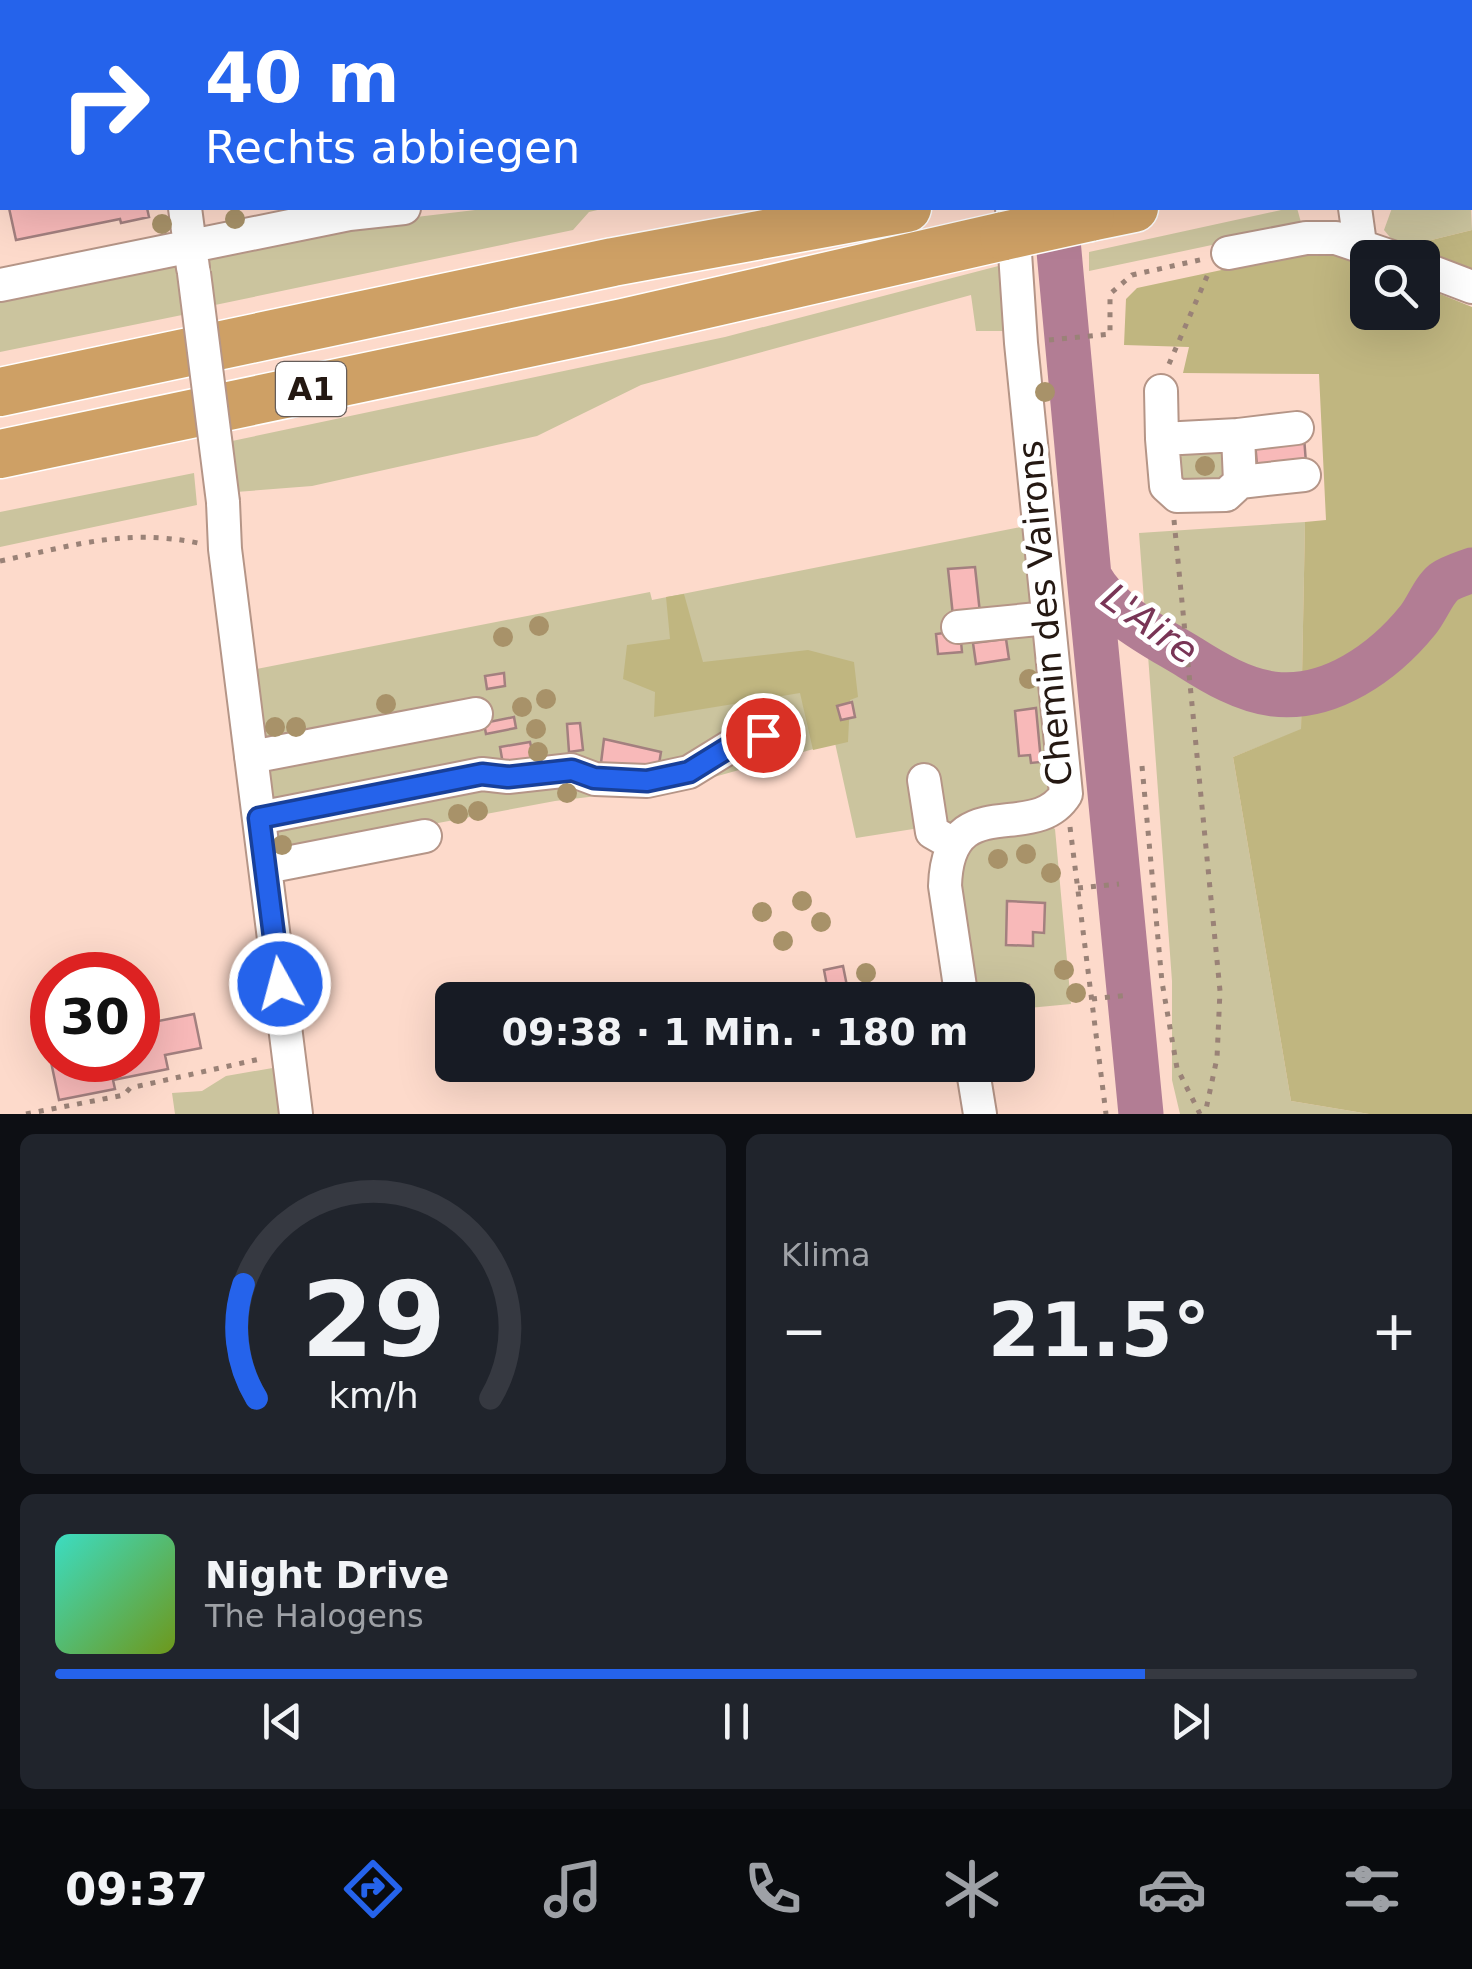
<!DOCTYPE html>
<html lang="de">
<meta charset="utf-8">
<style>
body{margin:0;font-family:"DejaVu Sans",sans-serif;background:#20242c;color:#f1f3f6;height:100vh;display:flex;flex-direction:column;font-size:38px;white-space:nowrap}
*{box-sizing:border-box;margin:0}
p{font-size:32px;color:#9ea1a6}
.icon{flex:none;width:55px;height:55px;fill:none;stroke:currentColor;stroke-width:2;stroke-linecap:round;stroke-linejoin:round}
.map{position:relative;height:1114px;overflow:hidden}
.panel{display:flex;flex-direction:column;gap:20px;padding:20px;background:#0d0f14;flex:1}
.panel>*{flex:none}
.hud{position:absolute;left:0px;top:0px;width:1472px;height:210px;box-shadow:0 10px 40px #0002;background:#2563eb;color:#fff;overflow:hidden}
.buttons{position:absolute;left:1350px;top:240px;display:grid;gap:20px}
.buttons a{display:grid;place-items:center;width:90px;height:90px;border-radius:15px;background:#171b24;box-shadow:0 10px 40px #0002;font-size:50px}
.speed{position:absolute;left:30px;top:952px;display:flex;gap:20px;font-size:50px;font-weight:700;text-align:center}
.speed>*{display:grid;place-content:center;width:130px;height:130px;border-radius:50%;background:#171b24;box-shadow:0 10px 40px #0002;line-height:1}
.speed .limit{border:15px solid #d22;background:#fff;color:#111}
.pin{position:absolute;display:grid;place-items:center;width:85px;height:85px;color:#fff;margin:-42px;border:5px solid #fff;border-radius:50%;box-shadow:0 2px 10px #0007}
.me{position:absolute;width:110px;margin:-55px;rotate:353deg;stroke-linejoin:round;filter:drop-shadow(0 0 8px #0008)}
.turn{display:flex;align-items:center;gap:35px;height:210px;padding:0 40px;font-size:45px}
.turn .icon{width:130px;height:130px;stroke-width:2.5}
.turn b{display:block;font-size:70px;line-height:85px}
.big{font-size:75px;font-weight:800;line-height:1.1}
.panel .tile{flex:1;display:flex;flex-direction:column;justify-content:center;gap:15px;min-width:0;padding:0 35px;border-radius:15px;background:#20242c}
.panel .dial{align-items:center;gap:0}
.dial svg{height:260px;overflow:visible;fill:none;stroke:#363941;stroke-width:7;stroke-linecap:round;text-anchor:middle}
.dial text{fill:#f1f3f6;stroke:none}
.song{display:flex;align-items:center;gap:30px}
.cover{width:120px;height:120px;border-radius:15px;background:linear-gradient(135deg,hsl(170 70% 55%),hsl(80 70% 35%))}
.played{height:10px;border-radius:5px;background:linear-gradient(90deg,#2563eb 80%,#363941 80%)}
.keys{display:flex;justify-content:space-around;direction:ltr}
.heat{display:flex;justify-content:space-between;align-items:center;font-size:55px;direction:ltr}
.panel .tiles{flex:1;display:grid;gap:20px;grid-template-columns:1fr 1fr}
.tile:last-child{grid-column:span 2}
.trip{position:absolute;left:435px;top:982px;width:600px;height:100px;border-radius:15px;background:#171b24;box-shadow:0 10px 40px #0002;font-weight:800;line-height:100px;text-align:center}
.tab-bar{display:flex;height:160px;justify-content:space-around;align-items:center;background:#090b0e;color:#9ea1a6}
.tab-bar .icon{width:70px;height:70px}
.tab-bar .selected{color:#2563eb}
.tab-bar b{font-size:45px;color:#f1f3f6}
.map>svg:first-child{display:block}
.green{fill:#cbc49e}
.forest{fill:#c0b680}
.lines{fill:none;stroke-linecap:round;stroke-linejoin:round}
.river{stroke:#b27d94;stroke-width:45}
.building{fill:#f8b9b9;stroke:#a3807f;stroke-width:2.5}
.minor-casing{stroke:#b59587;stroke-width:36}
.highway-casing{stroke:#fff;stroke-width:51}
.path{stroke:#9a8277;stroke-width:5;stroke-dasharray:5 8;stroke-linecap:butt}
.minor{stroke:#fff;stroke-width:32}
.highway{stroke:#cea065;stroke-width:48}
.minor-bridge-casing{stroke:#b59587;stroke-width:36;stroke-linecap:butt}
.highway-bridge-casing{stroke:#fff;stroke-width:51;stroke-linecap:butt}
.minor-bridge{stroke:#fff;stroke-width:32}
.highway-bridge{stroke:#cea065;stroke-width:48}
.tree{fill:#a89269}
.route-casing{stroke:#184099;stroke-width:25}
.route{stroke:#2563eb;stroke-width:18}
.labels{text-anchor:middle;stroke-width:10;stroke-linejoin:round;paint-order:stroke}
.shield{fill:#fff;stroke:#665d59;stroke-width:2.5}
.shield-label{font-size:32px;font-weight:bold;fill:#241812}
.street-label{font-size:35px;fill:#241812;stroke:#fff}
.water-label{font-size:38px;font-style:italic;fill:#793556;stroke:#fff}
</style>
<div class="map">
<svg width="1472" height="1114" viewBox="0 0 1472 1114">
<rect width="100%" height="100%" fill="#fddacb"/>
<!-- green -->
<path class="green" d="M703,0H1272L698,2Z
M1470,186L1472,230L1399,248L1384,230L1392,208H1470Z
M492,208H606L589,212L573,230L215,305L209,265L212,251L315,229Z
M1290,208H1297L1302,226L1089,271V252Z
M177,260L187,314L0,352V295Z
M1006,264L1011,331H976L971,295L641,385L537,436L312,486L236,492L232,441L725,337Z
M1223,447L1229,478L1192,487L1178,478L1176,459L1180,453Z
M194,473L197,505L0,547V512Z
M1305,522L1301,730L1233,757L1291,1101L1369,1114H1180L1172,1080V981L1139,533Z
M1026,526L1052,790L1040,803L926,827L856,838L835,743L682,786L555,801L273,854L251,670L650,592L652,600Z
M1042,820L1055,829L1071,1004L1018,1009V1000H971L953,880L969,838Z
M284,1066L290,1114H175L172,1093L202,1091L226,1076Z"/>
<!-- forest -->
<path class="forest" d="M1323,0H1472V20L1470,2H1319Z
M1472,230V275L1399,248Z
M1311,251L1350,257L1367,264L1368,312H1422L1423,287L1472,307V1114H1369L1291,1101L1233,757L1301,729L1305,522L1326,520L1319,374L1183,373L1189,347L1124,345L1126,299L1137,288Z
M684,594L703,662L808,650L854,662L858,697L850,700L848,742L813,750L800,693L654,717L655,692L623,679L627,645L670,639L666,597Z"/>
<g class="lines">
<!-- river -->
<path class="river" d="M1036,0V2
M1055,208L1089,576C1111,615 1151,634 1189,657C1214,673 1243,690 1273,694C1330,701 1384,662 1418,620C1427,609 1433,591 1444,582C1451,577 1464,573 1472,570
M1089,576L1141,1114"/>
</g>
<!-- building -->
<path class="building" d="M9,208H147L149,217L121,223L120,219L16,240Z
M1304,437L1306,463L1257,467L1255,441Z
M975,567L980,613L953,616L948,569Z
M960,631L962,652L938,654L936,634Z
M1006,639L1009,659L976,664L973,643Z
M504,673L505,686L487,689L485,676Z
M852,702L855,717L841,720L837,706Z
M1036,708L1041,762L1031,763L1030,755L1019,756L1015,711Z
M514,717L516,728L486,734L484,723Z
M580,723L583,750L569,752L567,724Z
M604,739L661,752L658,770L600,771Z
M530,742L535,764L504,770L500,747Z
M1007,901L1045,903L1044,933L1033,932V946L1006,945Z
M843,966L847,986L856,984L857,991L874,987L876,996L858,1000H819L817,993L828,991L824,970Z
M1029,985L1032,1003L1018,1005V1000H1011L1009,987Z
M194,1014L201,1048L165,1055L168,1069L113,1080L115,1089L59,1100L50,1057L52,1060H138V1046H142L138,1025Z"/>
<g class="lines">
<defs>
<path id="minor" d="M159,0L160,2
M1262,2L1272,0
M185,208L193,268
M1355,208L1360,244
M1228,253L1306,238H1336L1395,258
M1422,268L1472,287
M0,285L349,214L404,208
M1161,391L1162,439L1238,435L1240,482L1304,475
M1238,435L1297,428
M1162,439L1166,486L1177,496L1226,495L1240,482
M223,502L225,549L296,1114
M958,627L1048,618
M251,757L476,714
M924,780L932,832L953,844
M259,818L482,774L508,777L571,770L595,779L647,781L689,772L736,743L763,735
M266,867L425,836
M962,1000L945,886C948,785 1034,846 1066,794L1021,343L1012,208
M972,1065L980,1114"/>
<path id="highway" d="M1470,89L1472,88
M1470,135H1472
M1090,217L1134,208
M0,392L613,262L907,208
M0,454L623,323L1004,236"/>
</defs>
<!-- minor casing -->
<use href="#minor" class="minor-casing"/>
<!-- highway casing -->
<use href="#highway" class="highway-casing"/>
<!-- path -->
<path class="path" d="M947,0L950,2
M984,0V2
M1089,0V2
M698,2L703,0
M847,2L855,0
M890,2L893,0
M1109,2L1112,0
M1149,2L1158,0
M1049,340L1110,334V294L1132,275L1204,259
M1169,364L1208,274
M1174,520L1220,991L1217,1058L1205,1114
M0,561C72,546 124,528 198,543
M1142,766L1162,982L1177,1068L1200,1114
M1070,827L1106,1114
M1078,888L1119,884
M1092,999L1129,995
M26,1114L124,1095L130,1088L260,1059"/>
<!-- minor -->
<use href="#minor" class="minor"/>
<!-- highway -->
<use href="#highway" class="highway"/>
<defs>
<path id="minor-bridge" d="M194,273L223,502"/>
<path id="highway-bridge" d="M1004,236L1090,217"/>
</defs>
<!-- minor-bridge casing -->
<use href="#minor-bridge" class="minor-bridge-casing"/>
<!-- highway-bridge casing -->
<use href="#highway-bridge" class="highway-bridge-casing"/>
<!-- minor-bridge -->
<use href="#minor-bridge" class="minor-bridge"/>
<!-- highway-bridge -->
<use href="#highway-bridge" class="highway-bridge"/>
</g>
<!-- trees -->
<g class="tree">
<circle cx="235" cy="219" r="10"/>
<circle cx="162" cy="224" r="10"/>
<circle cx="1045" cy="392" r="10"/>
<circle cx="1205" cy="466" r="10"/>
<circle cx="539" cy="626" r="10"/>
<circle cx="503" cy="637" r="10"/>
<circle cx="1029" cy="679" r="10"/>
<circle cx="546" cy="699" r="10"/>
<circle cx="386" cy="704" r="10"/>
<circle cx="522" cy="707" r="10"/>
<circle cx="275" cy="727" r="10"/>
<circle cx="296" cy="727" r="10"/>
<circle cx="536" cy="729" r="10"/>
<circle cx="538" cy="752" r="10"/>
<circle cx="567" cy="793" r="10"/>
<circle cx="478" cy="811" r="10"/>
<circle cx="458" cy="814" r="10"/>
<circle cx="282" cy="845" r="10"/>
<circle cx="1026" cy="854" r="10"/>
<circle cx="998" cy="859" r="10"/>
<circle cx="1051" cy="873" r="10"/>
<circle cx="802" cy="901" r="10"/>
<circle cx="762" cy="912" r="10"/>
<circle cx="821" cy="922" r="10"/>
<circle cx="783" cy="941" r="10"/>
<circle cx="1064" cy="970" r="10"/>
<circle cx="866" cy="973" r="10"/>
<circle cx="1076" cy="993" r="10"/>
</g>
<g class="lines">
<defs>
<path id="route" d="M280,984L259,818L482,774L508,777L572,770L594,778L647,781L689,772L736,743L763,735"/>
</defs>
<!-- route casing -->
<use href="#route" class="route-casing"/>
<!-- route -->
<use href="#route" class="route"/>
</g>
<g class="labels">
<!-- shield labels -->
<rect class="shield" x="276" y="362" width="70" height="54" rx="8"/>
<g class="shield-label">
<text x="311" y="400">A1</text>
</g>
<!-- street labels -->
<g class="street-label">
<text transform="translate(1045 613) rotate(-95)" y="12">Chemin des Vairons</text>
</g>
<!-- water labels -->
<g class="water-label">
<text transform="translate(1150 624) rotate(36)" y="13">L'Aire</text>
</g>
</g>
</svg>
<div class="buttons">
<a><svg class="icon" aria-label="search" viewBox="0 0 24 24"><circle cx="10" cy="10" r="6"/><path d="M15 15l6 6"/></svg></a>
</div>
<div class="speed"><div class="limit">30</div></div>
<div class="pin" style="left:763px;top:735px;background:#d93025"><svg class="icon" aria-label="arrive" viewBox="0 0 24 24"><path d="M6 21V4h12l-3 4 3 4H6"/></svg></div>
<svg class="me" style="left:280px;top:984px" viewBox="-20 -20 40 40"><circle r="17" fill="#2563eb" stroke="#fff" stroke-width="3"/><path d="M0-11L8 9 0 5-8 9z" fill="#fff"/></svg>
<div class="trip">09:38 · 1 Min. · 180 m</div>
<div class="hud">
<div class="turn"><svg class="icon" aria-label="right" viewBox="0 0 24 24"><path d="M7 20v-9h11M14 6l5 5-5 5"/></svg><div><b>40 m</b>Rechts abbiegen</div></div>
</div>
</div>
<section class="panel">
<div class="tiles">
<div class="tile dial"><svg viewBox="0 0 100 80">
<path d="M14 69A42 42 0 1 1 86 69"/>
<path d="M14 69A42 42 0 0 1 10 34" stroke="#2563eb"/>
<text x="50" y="56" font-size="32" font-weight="700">29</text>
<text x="50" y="72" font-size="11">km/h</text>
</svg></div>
<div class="tile"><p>Klima</p>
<div class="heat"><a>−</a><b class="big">21.5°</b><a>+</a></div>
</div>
<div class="tile">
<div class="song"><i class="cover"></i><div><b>Night Drive</b><p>The Halogens</p></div></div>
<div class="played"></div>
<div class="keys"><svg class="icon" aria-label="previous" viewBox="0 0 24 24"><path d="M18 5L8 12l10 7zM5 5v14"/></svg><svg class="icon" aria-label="pause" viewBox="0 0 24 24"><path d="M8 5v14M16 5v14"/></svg><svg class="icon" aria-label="next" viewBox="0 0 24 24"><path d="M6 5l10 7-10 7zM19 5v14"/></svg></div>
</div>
</div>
</section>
<nav class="tab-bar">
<b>09:37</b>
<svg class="icon selected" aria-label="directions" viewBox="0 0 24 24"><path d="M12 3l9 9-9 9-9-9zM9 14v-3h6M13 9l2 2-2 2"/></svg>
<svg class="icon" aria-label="music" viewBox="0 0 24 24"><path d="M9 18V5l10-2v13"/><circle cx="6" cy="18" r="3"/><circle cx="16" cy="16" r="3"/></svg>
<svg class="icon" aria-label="phone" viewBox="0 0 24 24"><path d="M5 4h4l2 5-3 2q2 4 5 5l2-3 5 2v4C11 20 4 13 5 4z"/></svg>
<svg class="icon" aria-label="climate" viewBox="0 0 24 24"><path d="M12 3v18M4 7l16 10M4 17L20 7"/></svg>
<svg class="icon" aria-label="car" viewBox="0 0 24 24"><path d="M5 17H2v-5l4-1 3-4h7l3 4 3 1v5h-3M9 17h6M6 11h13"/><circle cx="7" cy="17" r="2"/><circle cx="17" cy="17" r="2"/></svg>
<svg class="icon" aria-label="filters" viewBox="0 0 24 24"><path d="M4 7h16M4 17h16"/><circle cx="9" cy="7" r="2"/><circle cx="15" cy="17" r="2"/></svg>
</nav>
